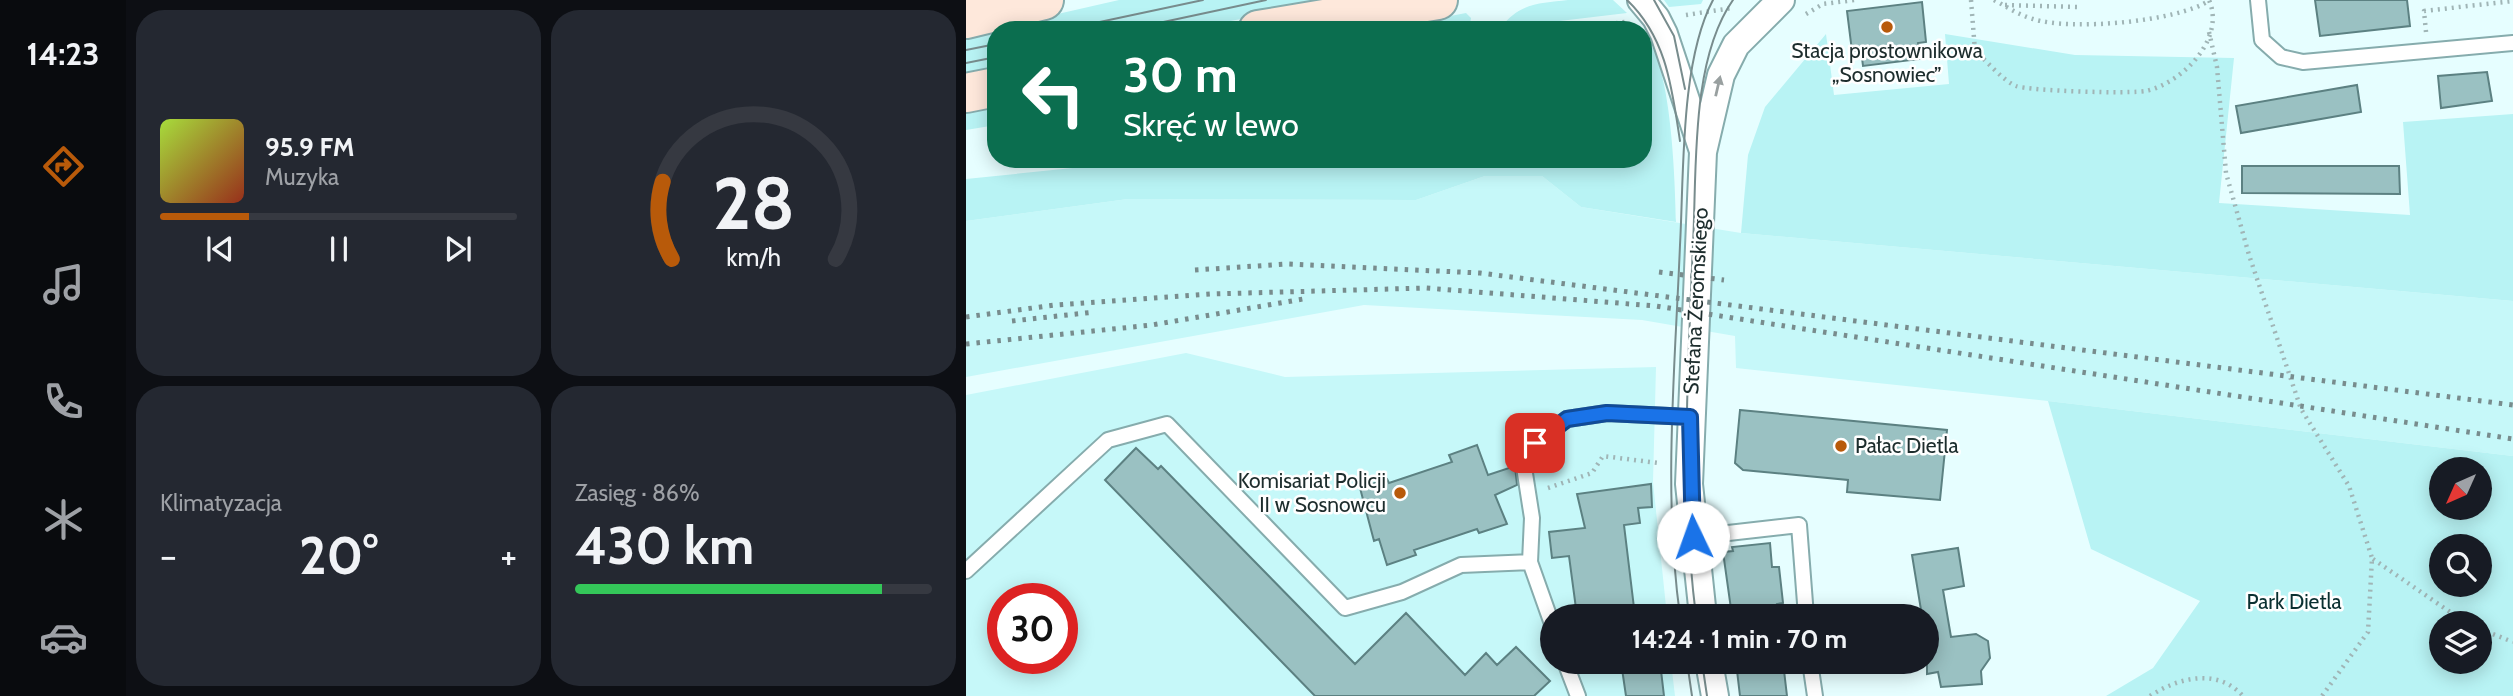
<!DOCTYPE html>
<html lang="pl">
<meta charset="utf-8">
<style>
body{margin:0;font-family:Cabin,sans-serif;background:#242831;color:#f1f3f6;height:100vh;display:flex;flex-direction:column;font-size:26px;white-space:nowrap}
*{box-sizing:border-box;margin:0}
p{font-size:23px;color:#9ea1a6}
.icon{flex:none;width:38px;height:38px;fill:none;stroke:currentColor;stroke-width:2;stroke-linecap:round;stroke-linejoin:round}
.map{position:relative;flex:1;overflow:hidden}
.panel{display:flex;flex-direction:column;gap:10px;padding:10px;background:#0d0f14;width:840px}
.panel>*{flex:none}
.hud{position:absolute;left:21px;top:21px;width:665px;height:147px;border-radius:28px;box-shadow:0 4px 18px #0003;background:#0b6e4f;color:#fff;overflow:hidden}
.needle{width:46px;rotate:225deg}
.controls{position:absolute;left:1463px;top:457px;display:grid;gap:14px}
.controls a{display:grid;place-items:center;width:63px;height:63px;border-radius:50%;background:#171b24;box-shadow:0 4px 18px #0003;font-size:35px}
.speed{position:absolute;left:21px;top:583px;display:flex;gap:14px;font-size:35px;font-weight:700;text-align:center}
.speed>*{display:grid;place-content:center;width:91px;height:91px;border-radius:50%;background:#171b24;box-shadow:0 4px 18px #0003;line-height:1}
.speed .limit{border:10px solid #d22;background:#fff;color:#111}
.pin{position:absolute;display:grid;place-items:center;width:60px;height:60px;color:#fff;margin:-30px;border-radius:14px;box-shadow:0 4px 10px #0006}
.me{position:absolute;width:77px;margin:-38px;rotate:357deg;stroke-linejoin:round;filter:drop-shadow(0 0 5px #0008)}
.turn{display:flex;align-items:center;gap:24px;height:147px;padding:0 21px;font-size:32px}
.turn .icon{width:91px;height:91px;stroke-width:2.5}
.turn b{display:block;font-size:49px;line-height:60px}
.big{font-size:52px;font-weight:700;line-height:1.1}
.panel .tile{flex:1;display:flex;flex-direction:column;justify-content:center;gap:10px;min-width:0;padding:0 24px;border-radius:28px;background:#242831}
.panel .dial{align-items:center;gap:0}
.dial svg{height:182px;overflow:visible;fill:none;stroke:#363941;stroke-width:7;stroke-linecap:round;text-anchor:middle}
.dial text{fill:#f1f3f6;stroke:none}
.song{display:flex;align-items:center;gap:21px}
.cover{width:84px;height:84px;border-radius:10px;background:linear-gradient(135deg,hsl(80 70% 55%),hsl(10 70% 35%))}
.played{height:7px;border-radius:4px;background:linear-gradient(90deg,#b85a0a 25%,#363941 25%)}
.keys{display:flex;justify-content:space-around;direction:ltr}
.heat{display:flex;justify-content:space-between;align-items:center;font-size:38px;direction:ltr}
.charge{height:10px;border-radius:5px;background:linear-gradient(90deg,#34c759 86%,#363941 0)}
.panel .tiles{flex:1;display:grid;gap:10px;grid-template-columns:repeat(2,1fr)}
.trip{position:absolute;left:574px;top:604px;width:399px;height:70px;border-radius:35px;background:#171b24;box-shadow:0 4px 18px #0003;font-weight:700;line-height:70px;text-align:center}
main{display:flex;flex:1;min-height:0}
.tabs{display:flex;flex-direction:column;width:126px;justify-content:space-around;align-items:center;background:#090b0e;color:#9ea1a6}
.tabs .icon{width:49px;height:49px}
.tabs .active{color:#b85a0a}
.tabs b{font-size:32px;color:#f1f3f6}
.map>svg:first-child{display:block}
.built{fill:#c6f8f9;fill-rule:evenodd}
.green{fill:#b8f3f4;fill-rule:evenodd}
.building{fill:#9ac1c2;stroke:#5c8182;stroke-width:2}
.lines{fill:none;stroke-linecap:round;stroke-linejoin:round}
.service-casing{stroke:#86acad;stroke-width:18}
.minor-casing{stroke:#86acad;stroke-width:30}
.secondary-casing{stroke:#86acad;stroke-width:42}
.path{stroke:#a0b5b6;stroke-width:4.5;stroke-dasharray:2 5;stroke-linecap:butt}
.service{stroke:#fff;stroke-width:14}
.minor{stroke:#fff;stroke-width:26}
.secondary{stroke:#fee8db;stroke-width:38}
.tram{stroke:#788c8d;stroke-width:2}
.rail{stroke:#788c8d;stroke-width:5;stroke-dasharray:3.5 7;stroke-linecap:butt}
.oneway{fill:#99a0a0}
.route-casing{stroke:#114b97;stroke-width:18}
.route{stroke:#1a73e8;stroke-width:12}
.poi-dot{fill:#b85a0a;stroke:#fff;stroke-width:2.5}
.labels{text-anchor:middle;stroke-width:5;stroke-linejoin:round;paint-order:stroke}
.poi-label{font-size:21px;fill:#1d2d2d;stroke:#fff}
.street-label{font-size:21px;fill:#1d2d2d;stroke:#fff}
.park-label{font-size:21px;fill:#0a3031;stroke:#fff}
</style>
<main>
<nav class="tabs">
<b>14:23</b>
<svg class="icon active" aria-label="directions" viewBox="0 0 24 24"><path d="M12 3l9 9-9 9-9-9zM9 14v-3h6M13 9l2 2-2 2"/></svg>
<svg class="icon" aria-label="music" viewBox="0 0 24 24"><path d="M9 18V5l10-2v13"/><circle cx="6" cy="18" r="3"/><circle cx="16" cy="16" r="3"/></svg>
<svg class="icon" aria-label="phone" viewBox="0 0 24 24"><path d="M5 4h4l2 5-3 2q2 4 5 5l2-3 5 2v4C11 20 4 13 5 4z"/></svg>
<svg class="icon" aria-label="climate" viewBox="0 0 24 24"><path d="M12 3v18M4 7l16 10M4 17L20 7"/></svg>
<svg class="icon" aria-label="car" viewBox="0 0 24 24"><path d="M5 17H2v-5l4-1 3-4h7l3 4 3 1v5h-3M9 17h6M6 11h13"/><circle cx="7" cy="17" r="2"/><circle cx="17" cy="17" r="2"/></svg>
</nav>
<section class="panel">
<div class="tiles">
<div class="tile">
<div class="song"><i class="cover"></i><div><b>95.9 FM</b><p>Muzyka</p></div></div>
<div class="played"></div>
<div class="keys"><svg class="icon" aria-label="previous" viewBox="0 0 24 24"><path d="M18 5L8 12l10 7zM5 5v14"/></svg><svg class="icon" aria-label="pause" viewBox="0 0 24 24"><path d="M8 5v14M16 5v14"/></svg><svg class="icon" aria-label="next" viewBox="0 0 24 24"><path d="M6 5l10 7-10 7zM19 5v14"/></svg></div>
</div>
<div class="tile dial"><svg viewBox="0 0 100 80">
<path d="M14 69A42 42 0 1 1 86 69"/>
<path d="M14 69A42 42 0 0 1 10 35" stroke="#b85a0a"/>
<text x="50" y="56" font-size="32" font-weight="700">28</text>
<text x="50" y="72" font-size="11">km/h</text>
</svg></div>
<div class="tile"><p>Klimatyzacja</p>
<div class="heat"><a>−</a><b class="big">20°</b><a>+</a></div>
</div>
<div class="tile"><p>Zasięg · 86%</p><b class="big">430 km</b><div class="charge"></div></div>
</div>
</section>
<div class="map">
<svg width="1547" height="696" viewBox="0 0 1547 696">
<rect width="100%" height="100%" fill="#e6feff"/>
<!-- built -->
<path class="built" d="M519,176H576L615,207L775,233L1547,301V456L1082,401L770,368L769,336L676,320L398,305L0,377V221L162,199L450,200Z
M220,353L319,377L690,367L687,482L701,616H586V662H705L709,696H0V395ZM37,598H96V658H37Z"/>
<!-- green -->
<path class="green" d="M153,0H374L218,30H30V71L0,78V35Z
M602,0H647L661,13L535,28C552,3 575,3 602,0Z
M698,0H737L735,4L703,7Z
M500,13L505,18L503,30H412Z
M677,34C706,60 709,182 710,222L615,207L576,176H519L450,200L162,199L0,221V179L195,159H677Z
M860,34L868,95L983,84L979,34L1109,55L1268,58L1253,203L1444,215L1437,122L1547,114V301L775,233L782,155L799,107Z
M30,105V125L0,130V112Z
M1082,401L1547,456V696H1140L1187,668L1234,601L1125,549ZM1475,469H1514V508H1475ZM1514,546V584H1475V546ZM1475,623H1514V662H1475Z"/>
<!-- building -->
<path class="building" d="M1349,0H1441L1444,26L1354,36Z
M956,2L960,42L952,43L954,59L897,66L895,50L886,51L881,11Z
M1521,72L1526,101L1475,108L1472,76Z
M1391,85L1395,112L1275,133L1270,106Z
M1276,166H1433L1434,194L1276,193Z
M774,410L981,430L974,500L881,492L882,480L777,470L769,463Z
M511,445L522,475L549,466L551,485L529,495L541,524L513,533L511,529L448,550L450,555L421,565L413,539L408,541L394,488L421,479L423,483L486,462L483,455Z
M170,448L192,469L195,466L389,664L440,613L499,675L520,653L531,665L550,647L584,681L568,696H349L139,480Z
M685,484L686,507L672,508L674,523L658,525L669,616H611L603,556L586,558L583,532L619,528L611,494Z
M804,543L806,567H813L817,603L811,604L813,616H766L757,552L767,551L766,547Z
M992,548L998,586L977,590L985,637L1010,634L1022,641L1024,658L1015,671L1016,684L975,687L972,672L961,674V616H956L946,555Z
M655,662H694L698,696H660Z
M770,662H817L821,696H774Z"/>
<g class="lines">
<defs>
<path id="service" d="M1292,0L1296,40L1315,57L1337,62L1547,43
M727,537L833,525L840,616
M0,571L142,440L201,424L379,608L436,592L495,565L564,562
M586,624L564,562L566,518L558,467L569,443L601,419L641,413L724,417
M599,662L612,696
M844,662L849,696"/>
<path id="minor" d="M675,0L690,18L698,34L737,151
M737,616L723,484L737,152L755,75L770,45L815,0
M743,662L749,696"/>
<path id="secondary" d="M0,19L78,0
M292,30L472,0
M0,93L30,87"/>
</defs>
<!-- service casing -->
<use href="#service" class="service-casing"/>
<!-- minor casing -->
<use href="#minor" class="minor-casing"/>
<!-- secondary casing -->
<use href="#secondary" class="secondary-casing"/>
<!-- path -->
<path class="path" d="M1005,0L1009,51C1021,61 1036,80 1050,86C1064,91 1164,94 1180,91C1216,83 1260,39 1243,0
M1028,0C1041,7 1053,15 1067,19C1104,31 1212,22 1244,0
M1039,5L1112,7
M840,14L857,4L889,0
M720,15L766,8
M594,30L659,22
M1243,32L1251,67L1260,173L1283,255L1335,409L1383,486L1406,558L1402,632L1356,696
M1460,32L1458,11L1547,1
M582,488L626,473L637,456L692,463
M1407,559L1500,623
M1514,629L1547,642
M1184,696C1213,677 1252,668 1277,696"/>
<!-- service -->
<use href="#service" class="service"/>
<!-- minor -->
<use href="#minor" class="minor"/>
<!-- secondary -->
<use href="#secondary" class="secondary"/>
<!-- tram -->
<path class="tram" d="M661,0C701,38 706,89 714,141
M688,0L708,36L719,89
M96,30L237,0
M160,30L300,0
M0,50L30,44
M0,63L30,57
M714,616C697,493 709,369 714,245C718,175 714,62 747,0
M730,616C714,491 722,369 727,244C731,172 724,61 767,0
M721,662L726,696
M736,662L741,696"/>
<!-- rail -->
<path class="rail" d="M229,270L321,264L514,273L1547,405
M693,272L758,280
M0,317L89,305L244,294L460,288L690,306L1547,439
M46,321L129,312
M0,344L186,325L343,298"/>
</g>
<!-- one-way arrows -->
<defs><path id="oneway-solid" d="M-6-.8H1V-3.2L6.5 0L1 3.2V.8H-6Z" transform="scale(1.75)"/></defs>
<use class="oneway" href="#oneway-solid" transform="translate(752 86) rotate(-77)"/>
<g class="lines">
<defs>
<path id="route" d="M569,443L601,419L641,413L724,417L727,537"/>
</defs>
<!-- route casing -->
<use href="#route" class="route-casing"/>
<!-- route -->
<use href="#route" class="route"/>
</g>
<!-- markers -->
<g class="poi-dot">
<circle cx="921" cy="27" r="7"/>
<circle cx="875" cy="446" r="7"/>
<circle cx="434" cy="493" r="7"/>
</g>
<g class="labels">
<!-- poi labels -->
<g class="poi-label">
<text x="921" y="58">Stacja prostownikowa<tspan x="921" dy="24">„Sosnowiec”</tspan></text>
<text x="889" y="453" text-anchor="start">Pałac Dietla</text>
<text x="420" y="488" text-anchor="end">Komisariat Policji<tspan x="420" dy="24">II w Sosnowcu</tspan></text>
</g>
<!-- street labels -->
<g class="street-label">
<text transform="translate(730 301) rotate(-87)" y="7">Stefana Żeromskiego</text>
</g>
<!-- park labels -->
<g class="park-label">
<text x="1328" y="609">Park Dietla</text>
</g>
</g>
</svg>
<div class="controls">
<a><svg class="needle" viewBox="-14 -14 28 28"><path d="M0-13l5 13h-10z" fill="#e53935"/><path d="M0 13l5-13h-10z" fill="#9ea1a6"/></svg></a>
<a><svg class="icon" aria-label="search" viewBox="0 0 24 24"><circle cx="10" cy="10" r="6"/><path d="M15 15l6 6"/></svg></a>
<a><svg class="icon" aria-label="layers" viewBox="0 0 24 24"><path d="M12 4l9 5-9 5-9-5zM3 14l9 5 9-5"/></svg></a>
</div>
<div class="speed"><div class="limit">30</div></div>
<div class="pin" style="left:569px;top:443px;background:#d93025"><svg class="icon" aria-label="arrive" viewBox="0 0 24 24"><path d="M6 21V4h12l-3 4 3 4H6"/></svg></div>
<svg class="me" style="left:727px;top:537px" viewBox="-20 -20 40 40"><circle r="19" fill="#fff"/><path d="M0-13L10 11 0 6-10 11z" fill="#1a73e8"/></svg>
<div class="trip">14:24 · 1 min · 70 m</div>
<div class="hud">
<div class="turn"><svg class="icon" aria-label="left" viewBox="0 0 24 24"><path d="M17 20v-9H6M10 6l-5 5 5 5"/></svg><div><b>30 m</b>Skręć w lewo</div></div>
</div>
</div>
</main>
